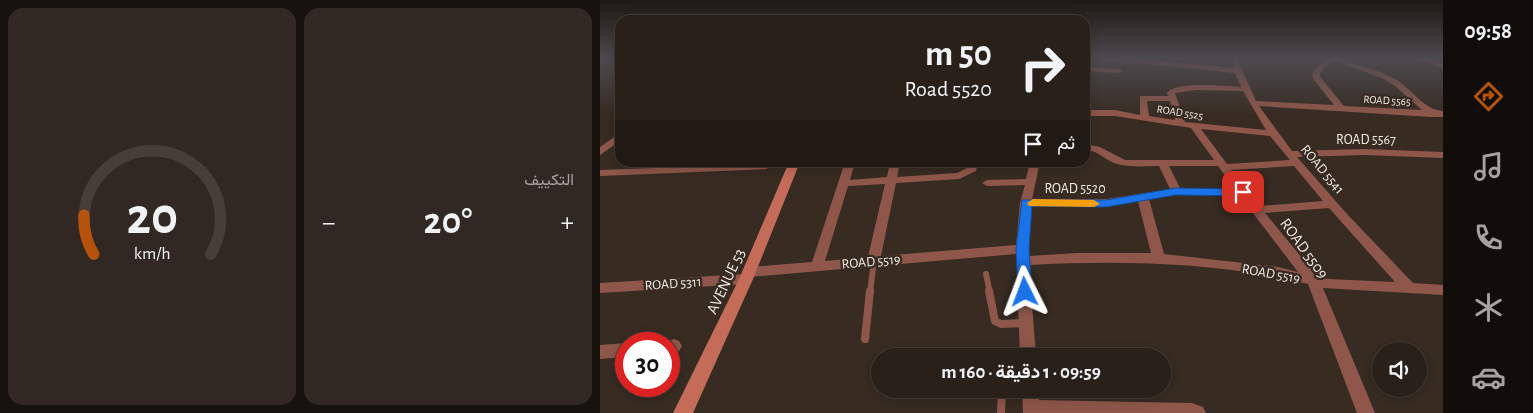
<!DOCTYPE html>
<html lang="ar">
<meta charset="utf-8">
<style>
body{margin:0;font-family:"Alegreya Sans",Vazirmatn,sans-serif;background:#312823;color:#f1f3f6;direction:rtl;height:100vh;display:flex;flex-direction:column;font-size:19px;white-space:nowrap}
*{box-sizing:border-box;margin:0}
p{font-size:16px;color:#a5a3a2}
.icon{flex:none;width:28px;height:28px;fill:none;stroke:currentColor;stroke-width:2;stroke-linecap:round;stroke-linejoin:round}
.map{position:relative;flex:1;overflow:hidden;direction:ltr}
.details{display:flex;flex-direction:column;gap:8px;padding:8px;background:#17120e;width:600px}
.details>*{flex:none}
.top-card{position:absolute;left:15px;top:15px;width:475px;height:152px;border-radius:15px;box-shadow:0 2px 12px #0003,0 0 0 1px #453e39;direction:rtl;background:#29201a;color:#f1f3f6;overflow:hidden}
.buttons{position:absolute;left:772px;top:342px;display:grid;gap:10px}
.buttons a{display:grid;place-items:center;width:55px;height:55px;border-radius:50%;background:#29201a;box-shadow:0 2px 12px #0003,0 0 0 1px #453e39;font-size:25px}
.speed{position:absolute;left:15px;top:332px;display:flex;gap:10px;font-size:25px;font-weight:700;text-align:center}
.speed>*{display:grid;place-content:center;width:65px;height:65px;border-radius:50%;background:#29201a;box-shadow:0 2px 12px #0003,0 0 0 1px #453e39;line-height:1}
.speed .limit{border:8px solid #d22;background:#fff;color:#111}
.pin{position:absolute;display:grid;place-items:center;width:42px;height:42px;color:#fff;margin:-21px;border-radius:10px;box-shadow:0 2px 8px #0006}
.me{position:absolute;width:55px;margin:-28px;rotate:357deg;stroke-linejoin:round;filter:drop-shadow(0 0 4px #0008)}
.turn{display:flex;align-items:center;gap:18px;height:105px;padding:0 15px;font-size:22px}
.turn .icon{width:65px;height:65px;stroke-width:2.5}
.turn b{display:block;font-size:35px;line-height:42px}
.then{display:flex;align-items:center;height:48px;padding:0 15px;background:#0003;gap:10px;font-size:19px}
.big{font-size:38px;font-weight:700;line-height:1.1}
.details .tile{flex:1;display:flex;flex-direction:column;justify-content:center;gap:8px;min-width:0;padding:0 18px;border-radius:15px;background:#312823}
.details .dial{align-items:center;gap:0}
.dial svg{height:130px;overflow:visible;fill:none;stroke:#453e39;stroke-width:7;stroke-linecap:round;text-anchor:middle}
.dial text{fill:#f1f3f6;stroke:none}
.heat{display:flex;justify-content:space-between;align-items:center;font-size:28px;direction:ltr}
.details .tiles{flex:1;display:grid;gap:8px;grid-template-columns:repeat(2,1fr)}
.trip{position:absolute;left:271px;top:348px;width:300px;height:50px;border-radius:25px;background:#29201a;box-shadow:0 2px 12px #0003,0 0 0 1px #453e39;font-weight:700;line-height:50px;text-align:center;direction:rtl}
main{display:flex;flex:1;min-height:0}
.menu{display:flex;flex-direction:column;width:90px;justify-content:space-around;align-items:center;background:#100d0a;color:#a5a3a2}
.menu .icon{width:35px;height:35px}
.menu .active{color:#b45309}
.menu b{font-size:22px;color:#f1f3f6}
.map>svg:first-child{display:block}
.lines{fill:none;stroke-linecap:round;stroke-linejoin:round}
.lane-far1{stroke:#8f574b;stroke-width:6}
.lane{stroke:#8f574b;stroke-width:8}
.street{fill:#8f574b;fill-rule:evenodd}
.secondary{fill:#c46c59;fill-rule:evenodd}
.route{fill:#1a73e8;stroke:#114b97}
.slow{fill:#f59e0b}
.labels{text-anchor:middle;stroke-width:5;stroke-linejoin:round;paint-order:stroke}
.far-street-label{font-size:11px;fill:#f3ebe5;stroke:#372b22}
.street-label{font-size:14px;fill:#f3ebe5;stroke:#372b22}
.near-street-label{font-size:16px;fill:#f3ebe5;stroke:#372b22}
</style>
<main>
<nav class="menu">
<b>09:58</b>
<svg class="icon active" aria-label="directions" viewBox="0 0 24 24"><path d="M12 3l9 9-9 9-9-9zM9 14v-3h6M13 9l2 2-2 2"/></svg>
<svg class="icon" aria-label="music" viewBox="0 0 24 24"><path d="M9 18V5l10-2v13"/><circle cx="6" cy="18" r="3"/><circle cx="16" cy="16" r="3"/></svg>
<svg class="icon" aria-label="phone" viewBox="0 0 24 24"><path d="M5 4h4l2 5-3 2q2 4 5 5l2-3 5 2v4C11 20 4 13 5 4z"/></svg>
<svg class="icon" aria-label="climate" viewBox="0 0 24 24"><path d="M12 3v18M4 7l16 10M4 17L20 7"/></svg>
<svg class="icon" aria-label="car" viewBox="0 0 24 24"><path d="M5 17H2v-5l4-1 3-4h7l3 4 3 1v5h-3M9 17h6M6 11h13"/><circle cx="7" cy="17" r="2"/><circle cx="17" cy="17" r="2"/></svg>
</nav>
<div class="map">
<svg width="843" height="413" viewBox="0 0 843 413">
<rect width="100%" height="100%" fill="#372b22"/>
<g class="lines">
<!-- lane-far1 -->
<path class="lane-far1" d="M386,274L390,293
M270,293L274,260"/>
<!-- lane -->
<path class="lane" d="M389,291L395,321L401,324L426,323
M265,339L270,291
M401,413L402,389"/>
<!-- street -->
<path class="street" d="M504,58H526L634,68L631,58H637L656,101L734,105L714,80L712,74C718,64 727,58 739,58C758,66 780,69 798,81C814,91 824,110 843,111V117H831L659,106L692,151L764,149L843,152V158L764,155L697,157L747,214L813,283L843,285V295L723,288L775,413H757L708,284C617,262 522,260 429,265L436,356H420L416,254L151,277L153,279L151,283L146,284L0,293V283L144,274L142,272L144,269L149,267L212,262L245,162H255L250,180L287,177L290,162H300L297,177L357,173L367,168L368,162H378L376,171L359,179L296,183L281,256L416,245L420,203L425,185L387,186L382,183L387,180L426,179L430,162H440L432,199H506L570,189L559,166C544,166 528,168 514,163C504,159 497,150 485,150V144L500,147L525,160H614L591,128L515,116H485V110H515L540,115V96H568L567,93C575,81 626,86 641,87L635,73L507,60ZM735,61L782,78L795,86L822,110L744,106L721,78L720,74L723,68ZM596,90L643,91L666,130L585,122L575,93ZM547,101H570L575,120L549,116ZM601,129L670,136L690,160L627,164ZM569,166H618L635,189L580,188ZM694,166L723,201L659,206L631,170ZM285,184L268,257L225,261L248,186ZM576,194L639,195L698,272L678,267L564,254L549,199ZM538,201L551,253H478L429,256L431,207H506ZM729,208L795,282L728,279L717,276L665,213Z
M814,58H824L843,64V68Z
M485,67L519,69L523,71L519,73L485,71Z
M20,133V141L0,155V147Z
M163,164L167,165L168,167L167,169L0,176V170Z
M74,339L79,341L82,346L79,351L69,354V344H63Z
M26,343L27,344L26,357L0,359V345Z
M422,389H438L439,400L592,403L603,407L606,413H423Z"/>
<!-- secondary -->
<path class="secondary" d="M189,162H200L153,279L93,413H73L139,279Z"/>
</g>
<!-- sky -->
<linearGradient id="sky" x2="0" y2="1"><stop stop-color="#1e1813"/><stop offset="0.5" stop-color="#4d4a4f"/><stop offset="1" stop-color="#4d4a4f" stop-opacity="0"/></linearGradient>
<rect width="843" height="116" fill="url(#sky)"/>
<!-- route -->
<path class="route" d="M576,188L643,189L648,192L643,196L576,195L506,207L432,206L429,249L432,292L430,296L425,297L420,296L418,292L416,249L422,200H506Z"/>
<!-- slow -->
<path class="slow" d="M433,199L494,200L500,204L494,207L429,206L427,203Z"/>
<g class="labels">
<!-- far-street labels -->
<g class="far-street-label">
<text transform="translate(787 100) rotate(3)" y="4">ROAD 5565</text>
<text transform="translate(580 112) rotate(9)" y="4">ROAD 5525</text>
</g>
<!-- street labels -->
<g class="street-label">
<text x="766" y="144">ROAD 5567</text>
<text transform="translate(723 169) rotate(50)" y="5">ROAD 5541</text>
<text x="475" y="193">ROAD 5520</text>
<text transform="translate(271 261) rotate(-5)" y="5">ROAD 5519</text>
<text transform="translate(671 273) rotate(10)" y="5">ROAD 5519</text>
<text transform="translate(73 283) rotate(-4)" y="5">ROAD 5311</text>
</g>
<!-- near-street labels -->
<g class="near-street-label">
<text transform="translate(705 248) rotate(54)" y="6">ROAD 5509</text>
<text transform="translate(125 281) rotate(-65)" y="6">AVENUE 53</text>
</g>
</g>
</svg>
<div class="buttons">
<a><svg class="icon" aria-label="sound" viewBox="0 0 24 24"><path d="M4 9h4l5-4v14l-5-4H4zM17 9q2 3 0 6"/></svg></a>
</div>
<div class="speed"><div class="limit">30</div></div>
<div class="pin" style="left:643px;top:192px;background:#d93025"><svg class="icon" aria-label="arrive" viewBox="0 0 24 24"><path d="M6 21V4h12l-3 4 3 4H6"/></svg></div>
<svg class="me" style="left:425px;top:292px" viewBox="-20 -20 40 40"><path d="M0-17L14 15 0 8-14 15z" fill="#1a73e8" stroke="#fff" stroke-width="4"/></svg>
<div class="trip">09:59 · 1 دقيقة · 160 m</div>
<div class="top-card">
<div class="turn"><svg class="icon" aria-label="right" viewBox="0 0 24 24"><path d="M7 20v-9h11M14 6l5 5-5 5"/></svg><div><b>50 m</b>Road 5520</div></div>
<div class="then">ثم<svg class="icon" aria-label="arrive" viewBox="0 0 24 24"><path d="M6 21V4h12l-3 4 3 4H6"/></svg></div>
</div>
</div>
<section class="details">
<div class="tiles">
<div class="tile"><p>التكييف</p>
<div class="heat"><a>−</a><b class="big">20°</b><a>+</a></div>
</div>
<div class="tile dial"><svg viewBox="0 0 100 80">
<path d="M14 69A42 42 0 1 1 86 69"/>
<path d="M14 69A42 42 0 0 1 8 45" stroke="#b45309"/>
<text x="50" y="56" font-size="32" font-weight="700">20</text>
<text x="50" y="72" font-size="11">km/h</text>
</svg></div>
</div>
</section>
</main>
